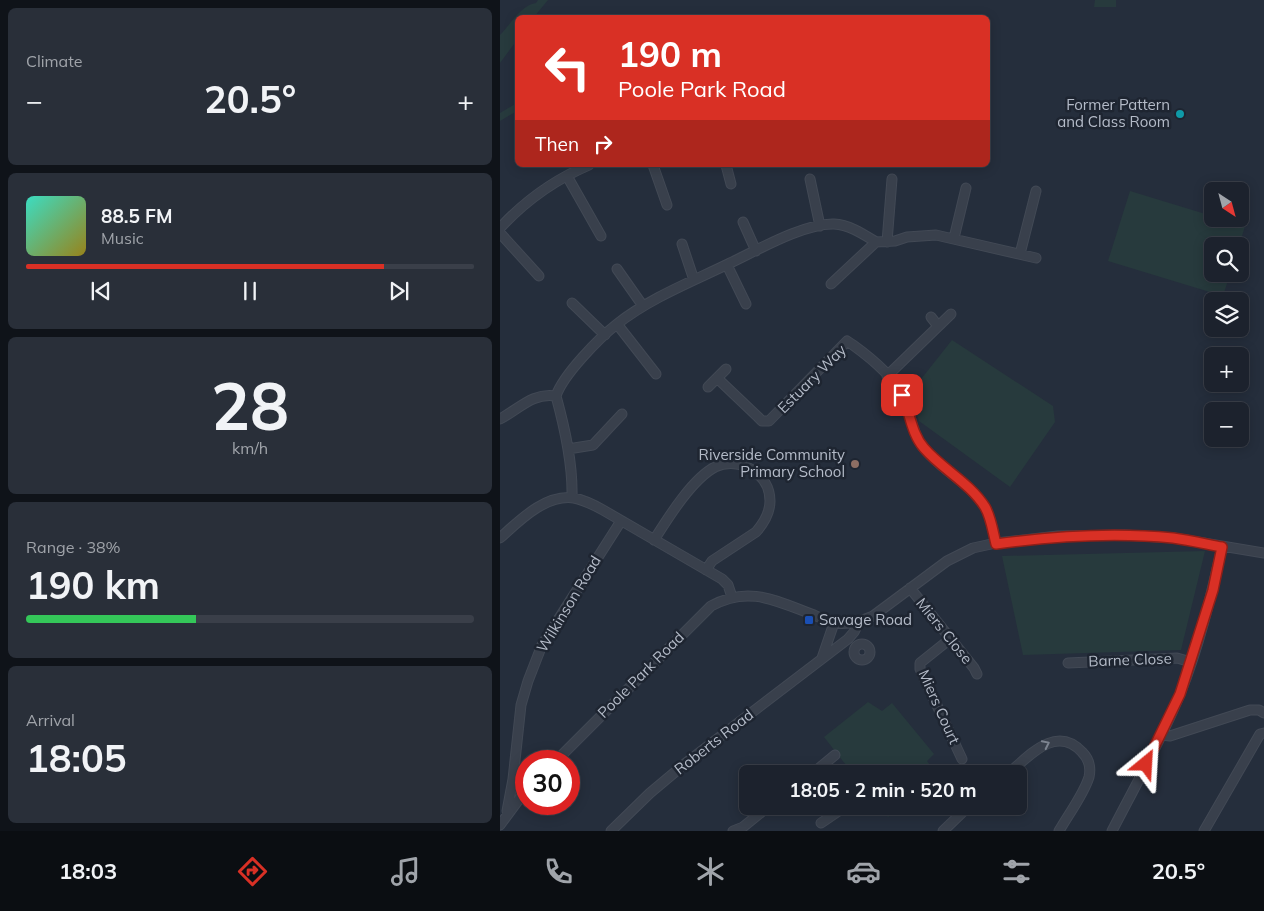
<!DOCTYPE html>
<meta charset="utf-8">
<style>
body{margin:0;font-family:Mulish,sans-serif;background:#292f39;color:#f1f3f6;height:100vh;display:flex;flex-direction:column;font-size:19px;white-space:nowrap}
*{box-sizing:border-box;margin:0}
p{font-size:16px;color:#a0a4aa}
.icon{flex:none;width:28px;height:28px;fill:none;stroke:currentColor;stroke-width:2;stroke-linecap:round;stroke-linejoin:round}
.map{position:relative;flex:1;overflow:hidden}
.sheet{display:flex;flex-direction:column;gap:8px;padding:8px;background:#0f1319;width:500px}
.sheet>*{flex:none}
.top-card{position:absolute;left:15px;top:15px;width:475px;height:152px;border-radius:8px;box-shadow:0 2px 12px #0003,0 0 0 1px #3a3f49;background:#d93025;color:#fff;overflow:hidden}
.needle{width:32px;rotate:144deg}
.tools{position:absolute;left:704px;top:182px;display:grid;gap:10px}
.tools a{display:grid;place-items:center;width:45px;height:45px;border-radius:8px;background:#1c222d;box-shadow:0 2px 12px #0003,0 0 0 1px #3a3f49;font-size:25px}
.speed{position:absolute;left:15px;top:750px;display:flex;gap:10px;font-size:25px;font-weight:700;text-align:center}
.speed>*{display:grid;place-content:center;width:65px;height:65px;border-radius:50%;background:#1c222d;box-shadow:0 2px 12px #0003,0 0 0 1px #3a3f49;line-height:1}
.speed .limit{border:8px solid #d22;background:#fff;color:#111}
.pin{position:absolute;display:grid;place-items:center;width:42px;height:42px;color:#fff;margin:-21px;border-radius:10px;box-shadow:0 2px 8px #0006}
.me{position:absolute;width:55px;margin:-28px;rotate:27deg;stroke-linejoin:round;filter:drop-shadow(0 0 4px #0008)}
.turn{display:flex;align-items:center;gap:18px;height:105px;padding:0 20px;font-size:22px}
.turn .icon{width:65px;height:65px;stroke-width:2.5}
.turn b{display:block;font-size:35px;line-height:42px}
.then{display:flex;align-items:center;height:48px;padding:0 20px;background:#0003;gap:10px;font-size:19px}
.big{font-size:38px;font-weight:700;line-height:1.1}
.sheet .card{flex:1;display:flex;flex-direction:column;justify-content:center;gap:8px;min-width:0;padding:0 18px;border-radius:8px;background:#292f39}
.sheet .dial{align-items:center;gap:0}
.dial b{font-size:65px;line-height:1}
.song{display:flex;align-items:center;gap:15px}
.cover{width:60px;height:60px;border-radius:8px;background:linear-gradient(135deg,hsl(170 70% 55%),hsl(50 70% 35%))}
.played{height:5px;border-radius:2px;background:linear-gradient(90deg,#d93025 80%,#3a3f49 80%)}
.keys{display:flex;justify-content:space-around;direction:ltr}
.heat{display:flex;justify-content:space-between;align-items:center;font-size:28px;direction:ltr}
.charge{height:8px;border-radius:4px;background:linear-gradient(90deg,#34c759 38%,#3a3f49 0)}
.trip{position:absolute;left:239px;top:765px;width:288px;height:50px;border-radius:8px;background:#1c222d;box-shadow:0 2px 12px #0003,0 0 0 1px #3a3f49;font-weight:700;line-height:50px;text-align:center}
.menu{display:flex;height:80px;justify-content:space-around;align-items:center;background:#0b0e12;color:#a0a4aa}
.menu .icon{width:35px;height:35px}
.menu .selected{color:#d93025}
.menu b{font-size:22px;color:#f1f3f6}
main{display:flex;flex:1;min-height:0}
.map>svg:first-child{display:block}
.green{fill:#273a3d}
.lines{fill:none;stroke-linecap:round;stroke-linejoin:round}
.street-casing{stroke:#424955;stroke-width:11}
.street{stroke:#39404c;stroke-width:9}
.oneway{stroke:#7d8490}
.route-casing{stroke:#8d1f18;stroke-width:12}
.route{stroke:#d93025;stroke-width:9}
.culture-dot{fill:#0f9aa8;stroke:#1e2531;stroke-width:2}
.education-dot{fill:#8d6e63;stroke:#1e2531;stroke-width:2}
.transit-dot{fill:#1a4fb4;stroke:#1e2531;stroke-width:2}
.labels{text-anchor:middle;stroke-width:5;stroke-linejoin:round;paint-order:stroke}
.poi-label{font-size:15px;fill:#b4bbc8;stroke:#1e2531;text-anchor:end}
.street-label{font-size:15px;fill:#b4bbc8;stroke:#1e2531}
</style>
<main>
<section class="sheet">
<div class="card"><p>Climate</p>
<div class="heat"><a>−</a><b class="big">20.5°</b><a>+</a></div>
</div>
<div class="card">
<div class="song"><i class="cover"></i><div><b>88.5 FM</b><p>Music</p></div></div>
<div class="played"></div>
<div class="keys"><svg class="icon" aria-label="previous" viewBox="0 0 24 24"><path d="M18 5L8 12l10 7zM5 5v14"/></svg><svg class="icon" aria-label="pause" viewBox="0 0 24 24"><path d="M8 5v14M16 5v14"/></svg><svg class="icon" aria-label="next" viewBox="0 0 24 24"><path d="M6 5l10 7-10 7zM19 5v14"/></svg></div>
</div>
<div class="card dial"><b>28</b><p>km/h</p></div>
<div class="card"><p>Range · 38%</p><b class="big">190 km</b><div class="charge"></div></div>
<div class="card"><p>Arrival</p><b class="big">18:05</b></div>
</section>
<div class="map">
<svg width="764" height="831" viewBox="0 0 764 831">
<rect width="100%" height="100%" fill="#252e3c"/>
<!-- green -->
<path class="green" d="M38,0H48L34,17L18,18L17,40L0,63V35C10,25 21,5 36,3Z
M595,0H616V7H594Z
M17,103V111L0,121V113Z
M630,191L712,216V219H721L745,226L739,246H712V274H730L723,296L608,261Z
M452,340L553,406L555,422L510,487L419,421L410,393Z
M705,551L681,650L523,655L502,556Z
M368,702L382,711L392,703L434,754L427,761L437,774H353L324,737Z
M380,806H401L388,817Z"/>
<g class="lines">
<defs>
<path id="street" d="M153,165L167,205
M226,165L231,184
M67,176L101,236
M310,179L320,226
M243,222L256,251
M0,228C24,202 56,179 89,165
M0,233L39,276
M454,238L466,188
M387,242L392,179
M182,244L194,280
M520,254L536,191
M227,265L246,304
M117,269L143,306
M331,284L376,242
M72,303L105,335
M431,317L438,326
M117,324L156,374
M387,376L451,314
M217,378L258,417L262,421H269L347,341L353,345C371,358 393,376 403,396C411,413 411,431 422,446C439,469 469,482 485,507C491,517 493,532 496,543
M208,387L226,369
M0,419C19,409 33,392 56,396
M68,449L93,445L122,414
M72,498C73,464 65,429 56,396C63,375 99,338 117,324C150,298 191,282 228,264C256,251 304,223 334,224C350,225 363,234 376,242L395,241L407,237L436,235L536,258
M0,538C19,521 45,494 74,498C84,500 94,505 103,510L222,579L228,585L232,597
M154,540C168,518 192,479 215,467C239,456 270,473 270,501C270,513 263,524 256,532L212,561L206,570
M410,588L474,668L477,674
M450,639L420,663V669L462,759
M354 652a8 8 0 1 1 16 0a8 8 0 1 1-16 0Z
M322,658L334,623
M568,663L677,658L691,662
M661,735L670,736L750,710H759L764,713
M56,761L211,606C249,585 276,601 314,615C321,618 328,622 336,623C349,625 361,621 373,616L447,561L473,548L496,543L558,536L625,535L674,538L764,553
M312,774L335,755
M508,774C529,756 556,724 582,752C589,759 591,768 589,777C584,794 568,815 559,831
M26,789L13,779L21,705L28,681L42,645L121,521
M7,811L13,779
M321,823L346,806
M0,825L26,790
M111,831L150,793L187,762L348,639L354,632L359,622
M233,831L243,827L269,806
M443,831L469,806
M612,831C635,786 661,741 680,694C699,647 711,596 722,547
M704,831L760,734L764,733"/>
</defs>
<!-- street casing -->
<use href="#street" class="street-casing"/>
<!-- street -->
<use href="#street" class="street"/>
</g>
<!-- one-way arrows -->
<defs><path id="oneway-chevron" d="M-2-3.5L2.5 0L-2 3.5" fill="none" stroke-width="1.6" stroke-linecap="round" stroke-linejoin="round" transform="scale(1.25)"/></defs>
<use class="oneway" href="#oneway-chevron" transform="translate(546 744) rotate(-26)"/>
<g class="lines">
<defs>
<path id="route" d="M402,395C410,412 411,433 424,448C442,469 470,483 485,507C491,517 493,532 496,544C554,536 613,532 673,538C689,540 706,544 722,547L713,590L680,694L646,764"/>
</defs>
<!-- route casing -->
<use href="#route" class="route-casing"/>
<!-- route -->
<use href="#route" class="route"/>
</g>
<!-- markers -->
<circle class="culture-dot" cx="680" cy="114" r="5"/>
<circle class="education-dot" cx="355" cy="464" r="5"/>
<rect class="transit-dot" x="304" y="615" width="10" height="10" rx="2.5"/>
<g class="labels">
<!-- poi labels -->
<g class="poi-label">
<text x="670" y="110">Former Pattern<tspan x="670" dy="17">and Class Room</tspan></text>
<text x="345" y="460">Riverside Community<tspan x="345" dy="17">Primary School</tspan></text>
<text x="319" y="625" text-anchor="start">Savage Road</text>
</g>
<!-- street labels -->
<g class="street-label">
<text transform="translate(312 379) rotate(-45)" y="5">Estuary Way</text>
<text transform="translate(69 604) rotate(-59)" y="5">Wilkinson Road</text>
<text transform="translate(444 631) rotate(51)" y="5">Miers Close</text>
<text transform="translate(630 660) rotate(-2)" y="5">Barne Close</text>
<text transform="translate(141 675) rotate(-45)" y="5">Poole Park Road</text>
<text transform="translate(439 707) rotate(66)" y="5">Miers Court</text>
<text transform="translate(214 742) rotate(-38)" y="5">Roberts Road</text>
</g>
</g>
</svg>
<div class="tools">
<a><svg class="needle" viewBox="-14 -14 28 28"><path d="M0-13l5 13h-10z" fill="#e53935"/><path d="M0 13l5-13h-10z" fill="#a0a4aa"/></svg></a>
<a><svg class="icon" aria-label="search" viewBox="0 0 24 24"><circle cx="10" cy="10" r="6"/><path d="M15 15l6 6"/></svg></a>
<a><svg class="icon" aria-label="layers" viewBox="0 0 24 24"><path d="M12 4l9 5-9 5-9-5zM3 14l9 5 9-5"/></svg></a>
<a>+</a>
<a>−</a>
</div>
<div class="speed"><div class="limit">30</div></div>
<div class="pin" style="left:402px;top:395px;background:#d93025"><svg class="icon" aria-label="arrive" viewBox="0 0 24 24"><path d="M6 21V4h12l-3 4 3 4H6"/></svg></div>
<svg class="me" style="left:646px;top:764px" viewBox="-20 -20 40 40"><path d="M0-17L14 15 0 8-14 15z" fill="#d93025" stroke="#fff" stroke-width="4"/></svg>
<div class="trip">18:05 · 2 min · 520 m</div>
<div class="top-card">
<div class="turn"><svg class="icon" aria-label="left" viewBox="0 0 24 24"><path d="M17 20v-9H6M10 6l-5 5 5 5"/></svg><div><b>190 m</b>Poole Park Road</div></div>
<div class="then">Then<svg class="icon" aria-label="right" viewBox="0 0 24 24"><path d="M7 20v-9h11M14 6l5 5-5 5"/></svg></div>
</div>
</div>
</main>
<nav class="menu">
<b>18:03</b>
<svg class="icon selected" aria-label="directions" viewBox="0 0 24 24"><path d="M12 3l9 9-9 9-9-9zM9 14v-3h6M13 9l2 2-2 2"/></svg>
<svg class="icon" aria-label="music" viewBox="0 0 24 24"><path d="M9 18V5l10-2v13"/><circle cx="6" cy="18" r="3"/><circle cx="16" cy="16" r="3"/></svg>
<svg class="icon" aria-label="phone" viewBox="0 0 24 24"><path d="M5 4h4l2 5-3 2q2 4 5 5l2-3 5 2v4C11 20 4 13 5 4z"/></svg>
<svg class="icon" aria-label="climate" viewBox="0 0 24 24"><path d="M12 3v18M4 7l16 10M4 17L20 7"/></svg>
<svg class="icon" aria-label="car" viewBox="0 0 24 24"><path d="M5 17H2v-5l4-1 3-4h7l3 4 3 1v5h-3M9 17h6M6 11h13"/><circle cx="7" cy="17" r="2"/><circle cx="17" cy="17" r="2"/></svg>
<svg class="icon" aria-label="filters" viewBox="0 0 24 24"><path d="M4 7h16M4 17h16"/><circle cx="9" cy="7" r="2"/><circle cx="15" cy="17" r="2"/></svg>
<b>20.5°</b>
</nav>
